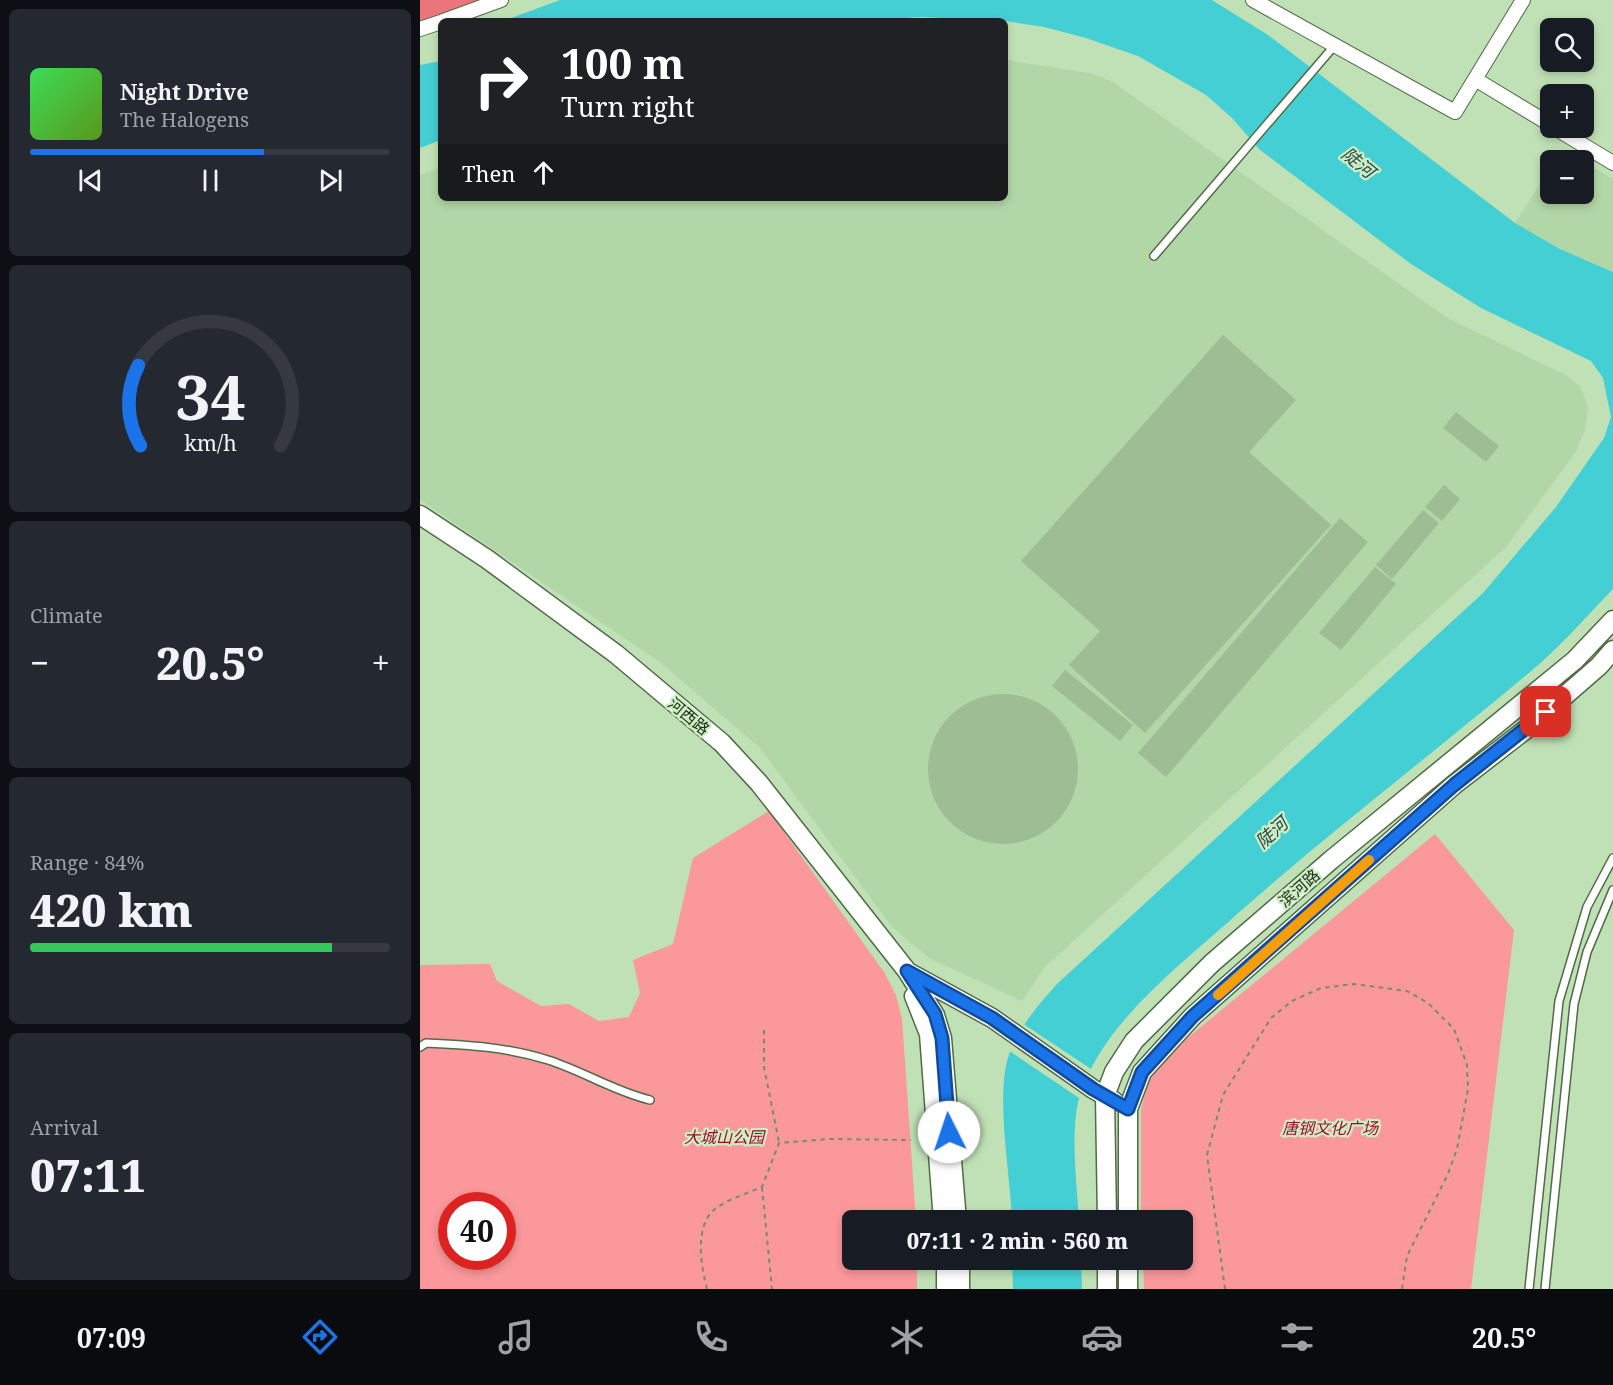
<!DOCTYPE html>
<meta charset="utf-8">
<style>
body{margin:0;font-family:"Noto Serif","Noto Sans SC",serif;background:#242831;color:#f1f3f6;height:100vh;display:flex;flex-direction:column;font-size:22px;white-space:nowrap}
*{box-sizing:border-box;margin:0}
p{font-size:20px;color:#9ea1a6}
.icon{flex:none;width:33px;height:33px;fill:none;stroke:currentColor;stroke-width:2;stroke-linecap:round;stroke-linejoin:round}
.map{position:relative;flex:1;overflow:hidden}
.drawer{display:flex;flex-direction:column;gap:9px;padding:9px;background:#0d0f14;width:420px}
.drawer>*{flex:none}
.guide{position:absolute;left:18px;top:18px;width:570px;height:183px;border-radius:9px;box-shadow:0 3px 9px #0003;background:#202124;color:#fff;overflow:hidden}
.buttons{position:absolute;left:1120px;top:18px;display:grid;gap:12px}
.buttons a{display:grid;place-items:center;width:54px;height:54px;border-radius:9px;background:#171b24;box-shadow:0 3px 9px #0003;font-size:30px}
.speed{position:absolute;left:18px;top:1192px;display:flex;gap:12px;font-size:30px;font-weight:700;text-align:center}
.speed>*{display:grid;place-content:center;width:78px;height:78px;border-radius:50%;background:#171b24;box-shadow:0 3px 9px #0003;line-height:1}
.speed .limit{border:9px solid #d22;background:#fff;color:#111}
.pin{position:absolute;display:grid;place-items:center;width:51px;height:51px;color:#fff;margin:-26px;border-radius:12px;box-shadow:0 3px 9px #0006}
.me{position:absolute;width:66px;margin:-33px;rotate:356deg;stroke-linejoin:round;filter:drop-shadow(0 0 4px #0008)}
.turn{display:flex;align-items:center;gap:21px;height:126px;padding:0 24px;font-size:27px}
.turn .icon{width:78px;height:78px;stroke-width:2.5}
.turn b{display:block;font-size:42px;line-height:51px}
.then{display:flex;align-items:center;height:57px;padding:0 24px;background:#0003;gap:12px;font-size:22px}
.big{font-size:45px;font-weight:800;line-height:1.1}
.drawer .widget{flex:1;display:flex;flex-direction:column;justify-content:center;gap:9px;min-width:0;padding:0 21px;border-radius:9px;background:#242831}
.drawer .dial{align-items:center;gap:0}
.dial svg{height:156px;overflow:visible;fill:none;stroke:#363941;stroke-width:7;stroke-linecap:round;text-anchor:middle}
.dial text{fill:#f1f3f6;stroke:none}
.song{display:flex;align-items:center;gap:18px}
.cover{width:72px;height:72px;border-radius:9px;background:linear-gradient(135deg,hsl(130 70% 55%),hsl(90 70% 35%))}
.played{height:6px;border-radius:3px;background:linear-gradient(90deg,#1a73e8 65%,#363941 65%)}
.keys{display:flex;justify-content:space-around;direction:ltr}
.heat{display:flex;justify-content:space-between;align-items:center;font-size:33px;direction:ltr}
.charge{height:9px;border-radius:4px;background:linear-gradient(90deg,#34c759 84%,#363941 0)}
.trip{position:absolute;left:422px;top:1210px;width:351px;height:60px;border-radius:9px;background:#171b24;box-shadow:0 3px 9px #0003;font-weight:800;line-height:60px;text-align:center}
.tabs{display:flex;height:96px;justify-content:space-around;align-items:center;background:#090b0e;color:#9ea1a6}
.tabs .icon{width:42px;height:42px}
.tabs .active{color:#1a73e8}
.tabs b{font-size:27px;color:#f1f3f6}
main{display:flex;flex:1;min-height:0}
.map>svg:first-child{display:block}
.built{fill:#b2d7a7}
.green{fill:#fa989b;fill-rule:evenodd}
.forest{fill:#eb757b}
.water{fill:#44cfd4}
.pier{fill:#c0e1b6}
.building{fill:#9ebd94}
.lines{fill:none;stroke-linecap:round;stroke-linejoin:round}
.lane-casing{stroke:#506c46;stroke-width:10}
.street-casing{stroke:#506c46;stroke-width:16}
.secondary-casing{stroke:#506c46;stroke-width:21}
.path{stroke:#758c6d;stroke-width:2;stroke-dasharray:4.5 4.5;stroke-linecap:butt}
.lane{stroke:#fff;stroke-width:7}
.street{stroke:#fff;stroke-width:14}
.secondary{stroke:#fff;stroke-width:18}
.route-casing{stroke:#114b97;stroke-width:15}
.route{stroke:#1a73e8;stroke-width:10}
.slow{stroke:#f59e0b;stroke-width:10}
.labels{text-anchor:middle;stroke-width:4.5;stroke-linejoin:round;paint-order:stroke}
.street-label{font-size:16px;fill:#222f1e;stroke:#cdeec3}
.park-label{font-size:16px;font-style:italic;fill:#a0082d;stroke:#cdeec3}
.water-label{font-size:18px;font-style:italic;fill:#2b4849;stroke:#cdeec3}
</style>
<main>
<section class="drawer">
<div class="widget">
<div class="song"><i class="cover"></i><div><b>Night Drive</b><p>The Halogens</p></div></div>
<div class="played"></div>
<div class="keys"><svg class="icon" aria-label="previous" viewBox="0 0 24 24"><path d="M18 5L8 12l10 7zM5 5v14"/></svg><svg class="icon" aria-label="pause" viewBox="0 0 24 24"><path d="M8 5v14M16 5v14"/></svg><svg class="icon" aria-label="next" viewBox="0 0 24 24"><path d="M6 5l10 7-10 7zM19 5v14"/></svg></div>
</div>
<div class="widget dial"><svg viewBox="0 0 100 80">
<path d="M14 69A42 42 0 1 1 86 69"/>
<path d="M14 69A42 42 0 0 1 13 28" stroke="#1a73e8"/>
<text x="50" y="56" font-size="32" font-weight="700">34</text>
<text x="50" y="72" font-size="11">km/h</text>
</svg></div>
<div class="widget"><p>Climate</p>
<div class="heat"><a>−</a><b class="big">20.5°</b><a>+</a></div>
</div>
<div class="widget"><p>Range · 84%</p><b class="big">420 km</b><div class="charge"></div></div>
<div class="widget"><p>Arrival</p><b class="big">07:11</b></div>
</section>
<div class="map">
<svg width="1193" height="1289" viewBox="0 0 1193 1289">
<rect width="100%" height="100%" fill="#c0e1b6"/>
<!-- built -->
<path class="built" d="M585,60L670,73L693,82L1029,319L1146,375L1160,386L1168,408L1165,430L1155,453L1086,547L624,968L602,1001L509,958L472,927L340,748L241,663L0,500V175L21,167V198H585Z
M1164,162L1193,179V272L1140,249L1095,223L1131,167V194H1164Z"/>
<!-- green -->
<path class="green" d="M349,811L464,972L476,995L482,1019L496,1221H432V1260H497V1289H0V965L70,964L77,981L121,1006L149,1004L179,1021L209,1017L220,993L213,960L253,944L273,858ZM32,1206H82V1257H32Z
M1015,834L1094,930L1051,1289H724L723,1260H762V1221H721V1110L727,1084L748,1054Z"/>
<!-- forest -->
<path class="forest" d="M0,0H66L0,23Z"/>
<!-- water -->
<path class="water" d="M140,0H792L848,35L1095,223L1140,249L1193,272V589C1166,617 1140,647 1110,672C1009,757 904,836 806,924C754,970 678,1029 659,1099C650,1132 657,1186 659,1221H592C591,1176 574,1092 590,1052C600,1026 619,1004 637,984L1063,593L1136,507L1184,438L1191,417L1183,378L1171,361L1061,308L991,264L840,150L812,118L786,95L718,56L666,38L624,27L585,21L502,17L428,21H83Z
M21,61V140L0,148V65Z
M592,1260H661L662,1289H593Z"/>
<!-- pier -->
<path class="pier" d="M602,1023L674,1071L659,1098L588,1050Z"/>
<!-- building -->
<path class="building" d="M803,335L876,400L829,452L911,525L725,733L649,665L680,631L601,561Z
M1036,412L1079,446L1066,462L1023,428Z
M1024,485L1040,499L1022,521L1005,507Z
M1003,510L1019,523L972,579L956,565Z
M920,518L948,542L746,777L718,753Z
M955,567L976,584L921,650L899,633Z
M645,670L713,725L700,741L632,686Z
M508 769a75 75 0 1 1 150 0a75 75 0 1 1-150 0Z"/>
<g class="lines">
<defs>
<path id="lane" d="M734,256L915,45
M0,1047L6,1043C48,1045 87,1047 128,1060C163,1071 193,1091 230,1100
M1109,1289L1139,1001L1167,907L1193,858
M1125,1289L1154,1004L1167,952L1193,890"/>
<path id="street" d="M833,0L1035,112L1103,0
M23,21L81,0
M0,29L21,22
M1055,79L1131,125
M1135,128L1193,163"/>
<path id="secondary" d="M0,515L67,559L196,654L302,743L339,783L487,971L515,1015L522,1038L537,1221
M488,972L572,1018L673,1089L694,1101
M494,996L509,1034L523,1221
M687,1221L685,1096L694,1072L714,1041L792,963L911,860L1155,660L1193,620
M708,1221V1109L722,1072L773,1016L1034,785L1109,727L1179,666L1193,650
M526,1260V1289
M687,1260V1289
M708,1260V1289
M540,1289V1260"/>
</defs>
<!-- lane casing -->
<use href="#lane" class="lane-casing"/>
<!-- street casing -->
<use href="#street" class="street-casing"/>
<!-- secondary casing -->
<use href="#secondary" class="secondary-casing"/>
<!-- path -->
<path class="path" d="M344,1030V1067L359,1142
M342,1187L352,1289
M287,1289C281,1266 274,1226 295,1209C308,1199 328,1193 342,1187L359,1143L409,1139L491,1140
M805,1289L787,1155L803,1095L851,1018L872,1001L901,988L934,984L987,991L1008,1003L1034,1029L1047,1065L1048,1089L1037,1149L1028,1174L987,1256L982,1289"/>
<!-- lane -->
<use href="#lane" class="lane"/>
<!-- street -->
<use href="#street" class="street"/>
<!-- secondary -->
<use href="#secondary" class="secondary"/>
</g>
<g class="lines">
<defs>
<path id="route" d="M529,1132L522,1038L515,1014L487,971L572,1018L673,1089L708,1109L722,1072L773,1016L1034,785L1126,712"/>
</defs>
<!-- route casing -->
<use href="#route" class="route-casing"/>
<!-- route -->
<use href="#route" class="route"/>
<!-- slow -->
<path class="slow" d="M798,995L949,860"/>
</g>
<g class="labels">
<!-- street labels -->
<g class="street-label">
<text transform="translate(269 716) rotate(40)" y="6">河西路</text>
<text transform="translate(879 888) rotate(-41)" y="6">滨河路</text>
</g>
<!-- park labels -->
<g class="park-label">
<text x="910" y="1134">唐钢文化广场</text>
<text x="304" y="1143">大城山公园</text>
</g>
<!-- water labels -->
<g class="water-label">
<text transform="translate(938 163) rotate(39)" y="6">陡河</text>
<text transform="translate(852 833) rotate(-42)" y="6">陡河</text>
</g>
</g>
</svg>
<div class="buttons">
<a><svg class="icon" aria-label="search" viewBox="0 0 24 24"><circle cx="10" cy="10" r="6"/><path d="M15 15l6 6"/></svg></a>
<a>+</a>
<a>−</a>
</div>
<div class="speed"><div class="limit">40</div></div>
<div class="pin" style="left:1126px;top:712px;background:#d93025"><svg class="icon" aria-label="arrive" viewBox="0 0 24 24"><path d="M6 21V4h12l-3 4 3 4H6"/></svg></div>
<svg class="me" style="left:529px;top:1132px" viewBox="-20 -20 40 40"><circle r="19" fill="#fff"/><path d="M0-13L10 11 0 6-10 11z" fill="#1a73e8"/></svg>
<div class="trip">07:11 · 2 min · 560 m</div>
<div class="guide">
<div class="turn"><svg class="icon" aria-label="right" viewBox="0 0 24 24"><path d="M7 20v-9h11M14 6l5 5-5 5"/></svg><div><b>100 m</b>Turn right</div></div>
<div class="then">Then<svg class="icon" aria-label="ahead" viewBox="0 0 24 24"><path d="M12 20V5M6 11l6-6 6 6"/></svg></div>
</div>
</div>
</main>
<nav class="tabs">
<b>07:09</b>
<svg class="icon active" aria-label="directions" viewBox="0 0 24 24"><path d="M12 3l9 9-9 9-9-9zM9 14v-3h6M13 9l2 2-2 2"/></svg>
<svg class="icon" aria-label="music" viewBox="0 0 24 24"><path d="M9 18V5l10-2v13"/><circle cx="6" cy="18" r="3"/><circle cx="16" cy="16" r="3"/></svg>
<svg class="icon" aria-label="phone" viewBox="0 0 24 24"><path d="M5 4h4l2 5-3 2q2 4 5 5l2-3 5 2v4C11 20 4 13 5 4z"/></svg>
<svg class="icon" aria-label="climate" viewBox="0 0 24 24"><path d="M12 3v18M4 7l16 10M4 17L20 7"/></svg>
<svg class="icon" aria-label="car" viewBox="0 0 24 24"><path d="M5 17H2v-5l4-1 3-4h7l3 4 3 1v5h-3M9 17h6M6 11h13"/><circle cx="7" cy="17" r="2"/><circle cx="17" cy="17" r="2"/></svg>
<svg class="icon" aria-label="filters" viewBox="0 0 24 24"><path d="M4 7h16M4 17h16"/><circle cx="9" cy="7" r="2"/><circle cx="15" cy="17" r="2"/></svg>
<b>20.5°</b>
</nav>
